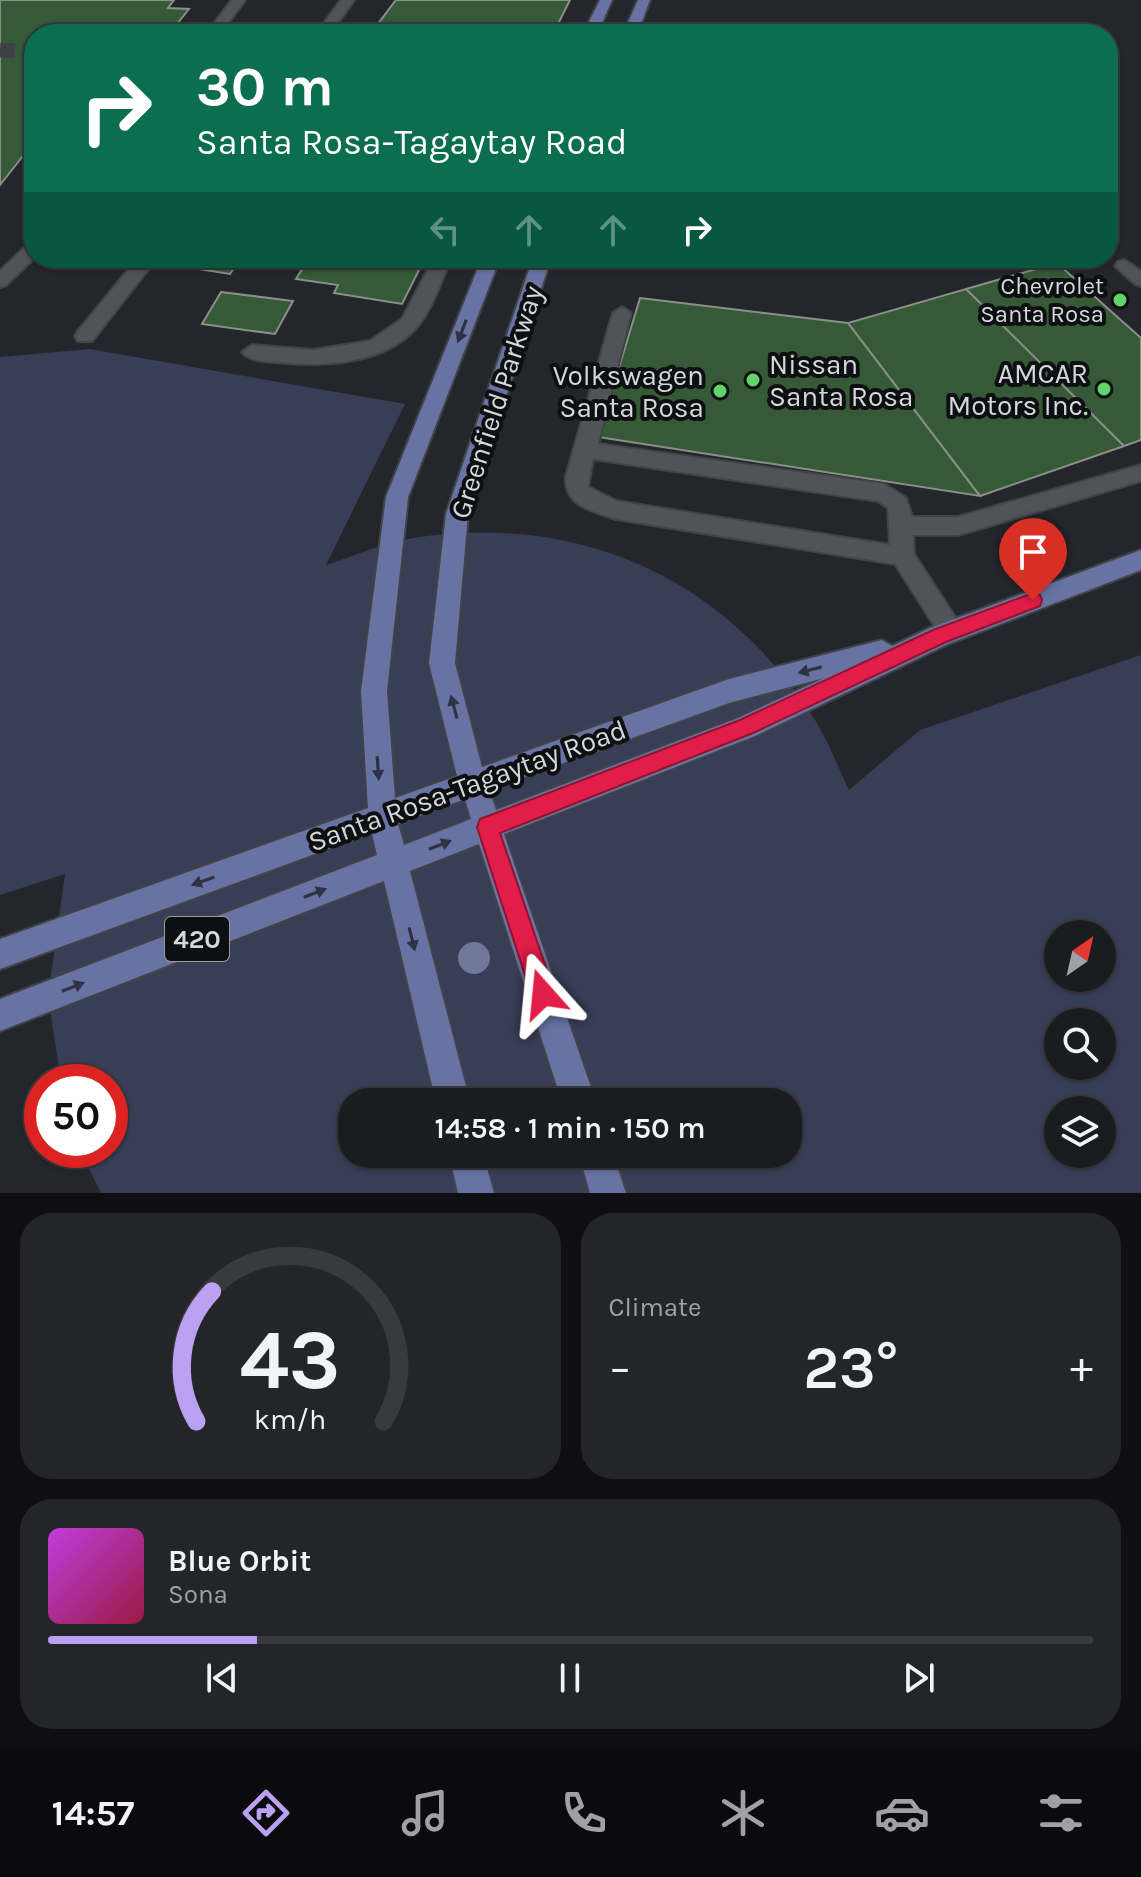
<!DOCTYPE html>
<meta charset="utf-8">
<style>
body{margin:0;font-family:Karla,sans-serif;background:#242529;color:#f1f3f6;height:100vh;display:flex;flex-direction:column;font-size:30px;white-space:nowrap}
*{box-sizing:border-box;margin:0}
p{font-size:26px;color:#a0a1a5}
.icon{flex:none;width:44px;height:44px;fill:none;stroke:currentColor;stroke-width:2;stroke-linecap:round;stroke-linejoin:round}
.map{position:relative;height:1193px;overflow:hidden}
.panel{display:flex;flex-direction:column;gap:20px;padding:20px;background:#0f0f12;flex:1}
.panel>*{flex:none}
.top-card{position:absolute;left:24px;top:24px;width:1094px;height:244px;border-radius:32px;box-shadow:0 2px 6px #0004,0 0 0 2px #393a3e;background:#0b6e4f;color:#fff;overflow:hidden}
.needle{width:52px;rotate:34deg}
.fabs{position:absolute;left:1044px;top:920px;display:grid;gap:16px}
.fabs a{display:grid;place-items:center;width:72px;height:72px;border-radius:50%;background:#1b1c20;box-shadow:0 2px 6px #0004,0 0 0 2px #393a3e;font-size:40px}
.speed{position:absolute;left:24px;top:1064px;display:flex;gap:16px;font-size:40px;font-weight:700;text-align:center}
.speed>*{display:grid;place-content:center;width:104px;height:104px;border-radius:50%;background:#1b1c20;box-shadow:0 2px 6px #0004,0 0 0 2px #393a3e;line-height:1}
.speed .limit{border:12px solid #d22;background:#fff;color:#111}
.pin{position:absolute;display:grid;place-items:center;width:68px;height:68px;color:#fff;margin:-82px -34px;border-radius:50% 50% 50% 0;rotate:-45deg;box-shadow:0 0 8px #0007}
.pin .icon{rotate:45deg}
.me{position:absolute;width:88px;margin:-44px;rotate:342deg;stroke-linejoin:round;filter:drop-shadow(0 0 6px #0008)}
.turn{display:flex;align-items:center;gap:28px;height:168px;padding:0 40px;font-size:36px}
.turn .icon{width:104px;height:104px;stroke-width:2.5}
.turn b{display:block;font-size:56px;line-height:68px}
.lanes{display:flex;align-items:center;height:76px;padding:0 40px;background:#0003;justify-content:center;gap:40px;direction:ltr}
.lanes .off{opacity:.35}
.big{font-size:60px;font-weight:600;line-height:1.1}
.panel .tile{flex:1;display:flex;flex-direction:column;justify-content:center;gap:12px;min-width:0;padding:0 28px;border-radius:32px;background:#242529}
.panel .dial{align-items:center;gap:0}
.dial svg{height:208px;overflow:visible;fill:none;stroke:#393a3e;stroke-width:7;stroke-linecap:round;text-anchor:middle}
.dial text{fill:#f1f3f6;stroke:none}
.song{display:flex;align-items:center;gap:24px}
.cover{width:96px;height:96px;border-radius:12px;background:linear-gradient(135deg,hsl(290 70% 55%),hsl(340 70% 35%))}
.played{height:8px;border-radius:4px;background:linear-gradient(90deg,#bca0f2 20%,#393a3e 20%)}
.keys{display:flex;justify-content:space-around;direction:ltr}
.heat{display:flex;justify-content:space-between;align-items:center;font-size:44px;direction:ltr}
.panel .tiles{flex:1;display:grid;gap:20px;grid-template-columns:1fr 1fr}
.tile:last-child{grid-column:span 2}
.trip{position:absolute;left:338px;top:1088px;width:464px;height:80px;border-radius:32px;background:#1b1c20;box-shadow:0 2px 6px #0004,0 0 0 2px #393a3e;font-weight:600;line-height:80px;text-align:center}
.menu{display:flex;height:128px;justify-content:space-around;align-items:center;background:#0b0b0d;color:#a0a1a5}
.menu .icon{width:56px;height:56px}
.menu .active{color:#bca0f2}
.menu b{font-size:36px;color:#f1f3f6}
.map>svg:first-child{display:block}
.green{fill:#373e56;fill-rule:evenodd}
.building{fill:#365a37;stroke:#8a8f8a;stroke-width:2}
.lines{fill:none;stroke-linecap:round;stroke-linejoin:round}
.minor-tunnel{stroke:#3f4145;stroke-width:15;stroke-dasharray:15 7;stroke-linecap:butt}
.minor-casing{stroke:#414347;stroke-width:4}
.major-casing{stroke:#414347;stroke-width:4}
.minor{fill:#515358;fill-rule:evenodd}
.major{fill:#6873a4;fill-rule:evenodd}
.tree{fill:#6f7899}
.oneway{fill:#2e3244}
.route{fill:#e11d48;stroke:#92132f;stroke-width:2}
.poi-dot{fill:#61d56a;stroke:#0e0f11;stroke-width:3}
.labels{text-anchor:middle;stroke-width:8;stroke-linejoin:round;paint-order:stroke}
.far-poi-label{font-size:24px;fill:#d6d7da;stroke:#0e0f11;text-anchor:end}
.shield{fill:#0e0f11;stroke:#9a9b9e;stroke-width:2}
.shield-label{font-size:26px;font-weight:bold;fill:#d6d7da}
.poi-label{font-size:28px;fill:#d6d7da;stroke:#0e0f11;text-anchor:end}
.street-label{font-size:28px;fill:#d6d7da;stroke:#0e0f11}
</style>
<div class="map">
<svg width="1141" height="1193" viewBox="0 0 1141 1193">
<rect width="100%" height="100%" fill="#24262b"/>
<!-- green -->
<path class="green" d="M90,349L405,404L326,565C354,556 384,543 413,538C577,513 720,575 811,714C827,737 837,765 849,790L920,730L1141,655V1193H101L79,1150H110V1082H61L48,996L65,874L0,895V357ZM1058,934H1102V978H1058ZM1058,1022H1102V1066H1058ZM352,1102H788V1154H352ZM1058,1110H1102V1154H1058Z"/>
<!-- building -->
<path class="building" d="M0,0H174L168,8L189,9L169,34H34V142L0,185Z
M396,0H570L553,34H413L374,29Z
M179,258H241L230,274L173,265Z
M309,258H425L402,304L334,293L338,285L296,279Z
M1057,263L1141,338V440L1124,446L966,289Z
M966,289L1124,446L980,496L848,323Z
M221,292L293,301L275,334L202,324Z
M640,298L848,323L980,496L598,437Z"/>
<g class="lines">
<!-- minor-tunnel -->
<path class="minor-tunnel" d="M0,50L34,52"/>
<defs>
<path id="minor" d="M232,0H245L220,34H206Z
M341,0H354L330,34H316Z
M34,242V258L6,285L0,287V271L28,244Z
M138,258H157L92,341H78L75,336L78,331Z
M434,258H452C440,281 433,310 415,329C382,365 321,367 276,362C265,361 249,361 242,352L252,345L313,350L370,341L402,319Z
M1124,260L1141,271V286L1135,284L1115,266L1118,262Z
M622,307L631,313L598,444L884,484L906,498L912,517H958L1141,465V481L958,535H913L914,554L964,631L961,639L952,642L943,639L895,564L616,519C593,511 563,506 566,476L613,313ZM593,459L878,501L888,508L890,545L616,501L588,487Z"/>
<path id="major" d="M600,0H612L597,34H583Z
M638,0H650L637,34H623Z
M482,258H500L408,497L387,691L395,798L457,776L429,663L446,514L533,258H551L468,514L455,663L482,767L729,679L882,640L892,646L930,628L1141,550V570L948,644L755,736L504,834L596,1102H562L479,844L410,871L470,1102H436L384,881L0,1031V999L377,855L372,833L0,969V939L368,808L361,691L386,497ZM824,678L738,718L496,810L489,790L729,703ZM465,799L471,819L404,845L398,824Z
M449,1154H483L494,1193H458Z
M579,1154H613L626,1193H590Z"/>
</defs>
<!-- minor casing -->
<use href="#minor" class="minor-casing"/>
<!-- major casing -->
<use href="#major" class="major-casing"/>
<!-- minor -->
<use href="#minor" class="minor"/>
<!-- major -->
<use href="#major" class="major"/>
</g>
<!-- trees -->
<circle class="tree" cx="474" cy="958" r="16"/>
<!-- one-way arrows -->
<defs><path id="oneway-solid" d="M-6-.8H1V-3.2L6.5 0L1 3.2V.8H-6Z" transform="scale(2)"/></defs>
<g class="oneway">
<use href="#oneway-solid" transform="translate(462 331) rotate(111)"/>
<use href="#oneway-solid" transform="translate(810 670) rotate(165)"/>
<use href="#oneway-solid" transform="translate(454 707) rotate(-105)"/>
<use href="#oneway-solid" transform="translate(378 768) rotate(86)"/>
<use href="#oneway-solid" transform="translate(440 845) rotate(-21)"/>
<use href="#oneway-solid" transform="translate(203 881) rotate(160)"/>
<use href="#oneway-solid" transform="translate(315 893) rotate(-21)"/>
<use href="#oneway-solid" transform="translate(412 939) rotate(76)"/>
<use href="#oneway-solid" transform="translate(73 987) rotate(-21)"/>
</g>
<!-- route -->
<path class="route" d="M1033,593L1040,595L1042,600L1040,606L946,642L753,733L500,833L555,994L551,1003L543,1006L534,1003L477,827L480,819L740,720L933,630Z"/>
<!-- markers -->
<g class="poi-dot">
<circle cx="1120" cy="300" r="8"/>
<circle cx="753" cy="380" r="8"/>
<circle cx="1104" cy="389" r="8"/>
<circle cx="720" cy="391" r="8"/>
</g>
<g class="labels">
<!-- far-poi labels -->
<g class="far-poi-label">
<text x="1104" y="294">Chevrolet<tspan x="1104" dy="28">Santa Rosa</tspan></text>
</g>
<!-- shield labels -->
<rect class="shield" x="165" y="917" width="64" height="44" rx="6"/>
<g class="shield-label">
<text x="197" y="948">420</text>
</g>
<!-- poi labels -->
<g class="poi-label">
<text x="769" y="374" text-anchor="start">Nissan<tspan x="769" dy="32">Santa Rosa</tspan></text>
<text x="1088" y="383">AMCAR<tspan x="1088" dy="32">Motors Inc.</tspan></text>
<text x="704" y="385">Volkswagen<tspan x="704" dy="32">Santa Rosa</tspan></text>
</g>
<!-- street labels -->
<g class="street-label">
<text transform="translate(496 402) rotate(-72)" y="10">Greenfield Parkway</text>
<text transform="translate(467 785) rotate(-20)" y="10">Santa Rosa-Tagaytay Road</text>
</g>
</g>
</svg>
<div class="fabs">
<a><svg class="needle" viewBox="-14 -14 28 28"><path d="M0-13l5 13h-10z" fill="#e53935"/><path d="M0 13l5-13h-10z" fill="#a0a1a5"/></svg></a>
<a><svg class="icon" aria-label="search" viewBox="0 0 24 24"><circle cx="10" cy="10" r="6"/><path d="M15 15l6 6"/></svg></a>
<a><svg class="icon" aria-label="layers" viewBox="0 0 24 24"><path d="M12 4l9 5-9 5-9-5zM3 14l9 5 9-5"/></svg></a>
</div>
<div class="speed"><div class="limit">50</div></div>
<div class="pin" style="left:1033px;top:600px;background:#d93025"><svg class="icon" aria-label="arrive" viewBox="0 0 24 24"><path d="M6 21V4h12l-3 4 3 4H6"/></svg></div>
<svg class="me" style="left:543px;top:994px" viewBox="-20 -20 40 40"><path d="M0-17L14 15 0 8-14 15z" fill="#e11d48" stroke="#fff" stroke-width="4"/></svg>
<div class="trip">14:58 · 1 min · 150 m</div>
<div class="top-card">
<div class="turn"><svg class="icon" aria-label="right" viewBox="0 0 24 24"><path d="M7 20v-9h11M14 6l5 5-5 5"/></svg><div><b>30 m</b>Santa Rosa-Tagaytay Road</div></div>
<div class="lanes"><svg class="icon off" aria-label="left" viewBox="0 0 24 24"><path d="M17 20v-9H6M10 6l-5 5 5 5"/></svg><svg class="icon off" aria-label="ahead" viewBox="0 0 24 24"><path d="M12 20V5M6 11l6-6 6 6"/></svg><svg class="icon off" aria-label="ahead" viewBox="0 0 24 24"><path d="M12 20V5M6 11l6-6 6 6"/></svg><svg class="icon" aria-label="right" viewBox="0 0 24 24"><path d="M7 20v-9h11M14 6l5 5-5 5"/></svg></div>
</div>
</div>
<section class="panel">
<div class="tiles">
<div class="tile dial"><svg viewBox="0 0 100 80">
<path d="M14 69A42 42 0 1 1 86 69"/>
<path d="M14 69A42 42 0 0 1 20 19" stroke="#bca0f2"/>
<text x="50" y="56" font-size="32" font-weight="700">43</text>
<text x="50" y="72" font-size="11">km/h</text>
</svg></div>
<div class="tile"><p>Climate</p>
<div class="heat"><a>−</a><b class="big">23°</b><a>+</a></div>
</div>
<div class="tile">
<div class="song"><i class="cover"></i><div><b>Blue Orbit</b><p>Sona</p></div></div>
<div class="played"></div>
<div class="keys"><svg class="icon" aria-label="previous" viewBox="0 0 24 24"><path d="M18 5L8 12l10 7zM5 5v14"/></svg><svg class="icon" aria-label="pause" viewBox="0 0 24 24"><path d="M8 5v14M16 5v14"/></svg><svg class="icon" aria-label="next" viewBox="0 0 24 24"><path d="M6 5l10 7-10 7zM19 5v14"/></svg></div>
</div>
</div>
</section>
<nav class="menu">
<b>14:57</b>
<svg class="icon active" aria-label="directions" viewBox="0 0 24 24"><path d="M12 3l9 9-9 9-9-9zM9 14v-3h6M13 9l2 2-2 2"/></svg>
<svg class="icon" aria-label="music" viewBox="0 0 24 24"><path d="M9 18V5l10-2v13"/><circle cx="6" cy="18" r="3"/><circle cx="16" cy="16" r="3"/></svg>
<svg class="icon" aria-label="phone" viewBox="0 0 24 24"><path d="M5 4h4l2 5-3 2q2 4 5 5l2-3 5 2v4C11 20 4 13 5 4z"/></svg>
<svg class="icon" aria-label="climate" viewBox="0 0 24 24"><path d="M12 3v18M4 7l16 10M4 17L20 7"/></svg>
<svg class="icon" aria-label="car" viewBox="0 0 24 24"><path d="M5 17H2v-5l4-1 3-4h7l3 4 3 1v5h-3M9 17h6M6 11h13"/><circle cx="7" cy="17" r="2"/><circle cx="17" cy="17" r="2"/></svg>
<svg class="icon" aria-label="filters" viewBox="0 0 24 24"><path d="M4 7h16M4 17h16"/><circle cx="9" cy="7" r="2"/><circle cx="15" cy="17" r="2"/></svg>
</nav>
